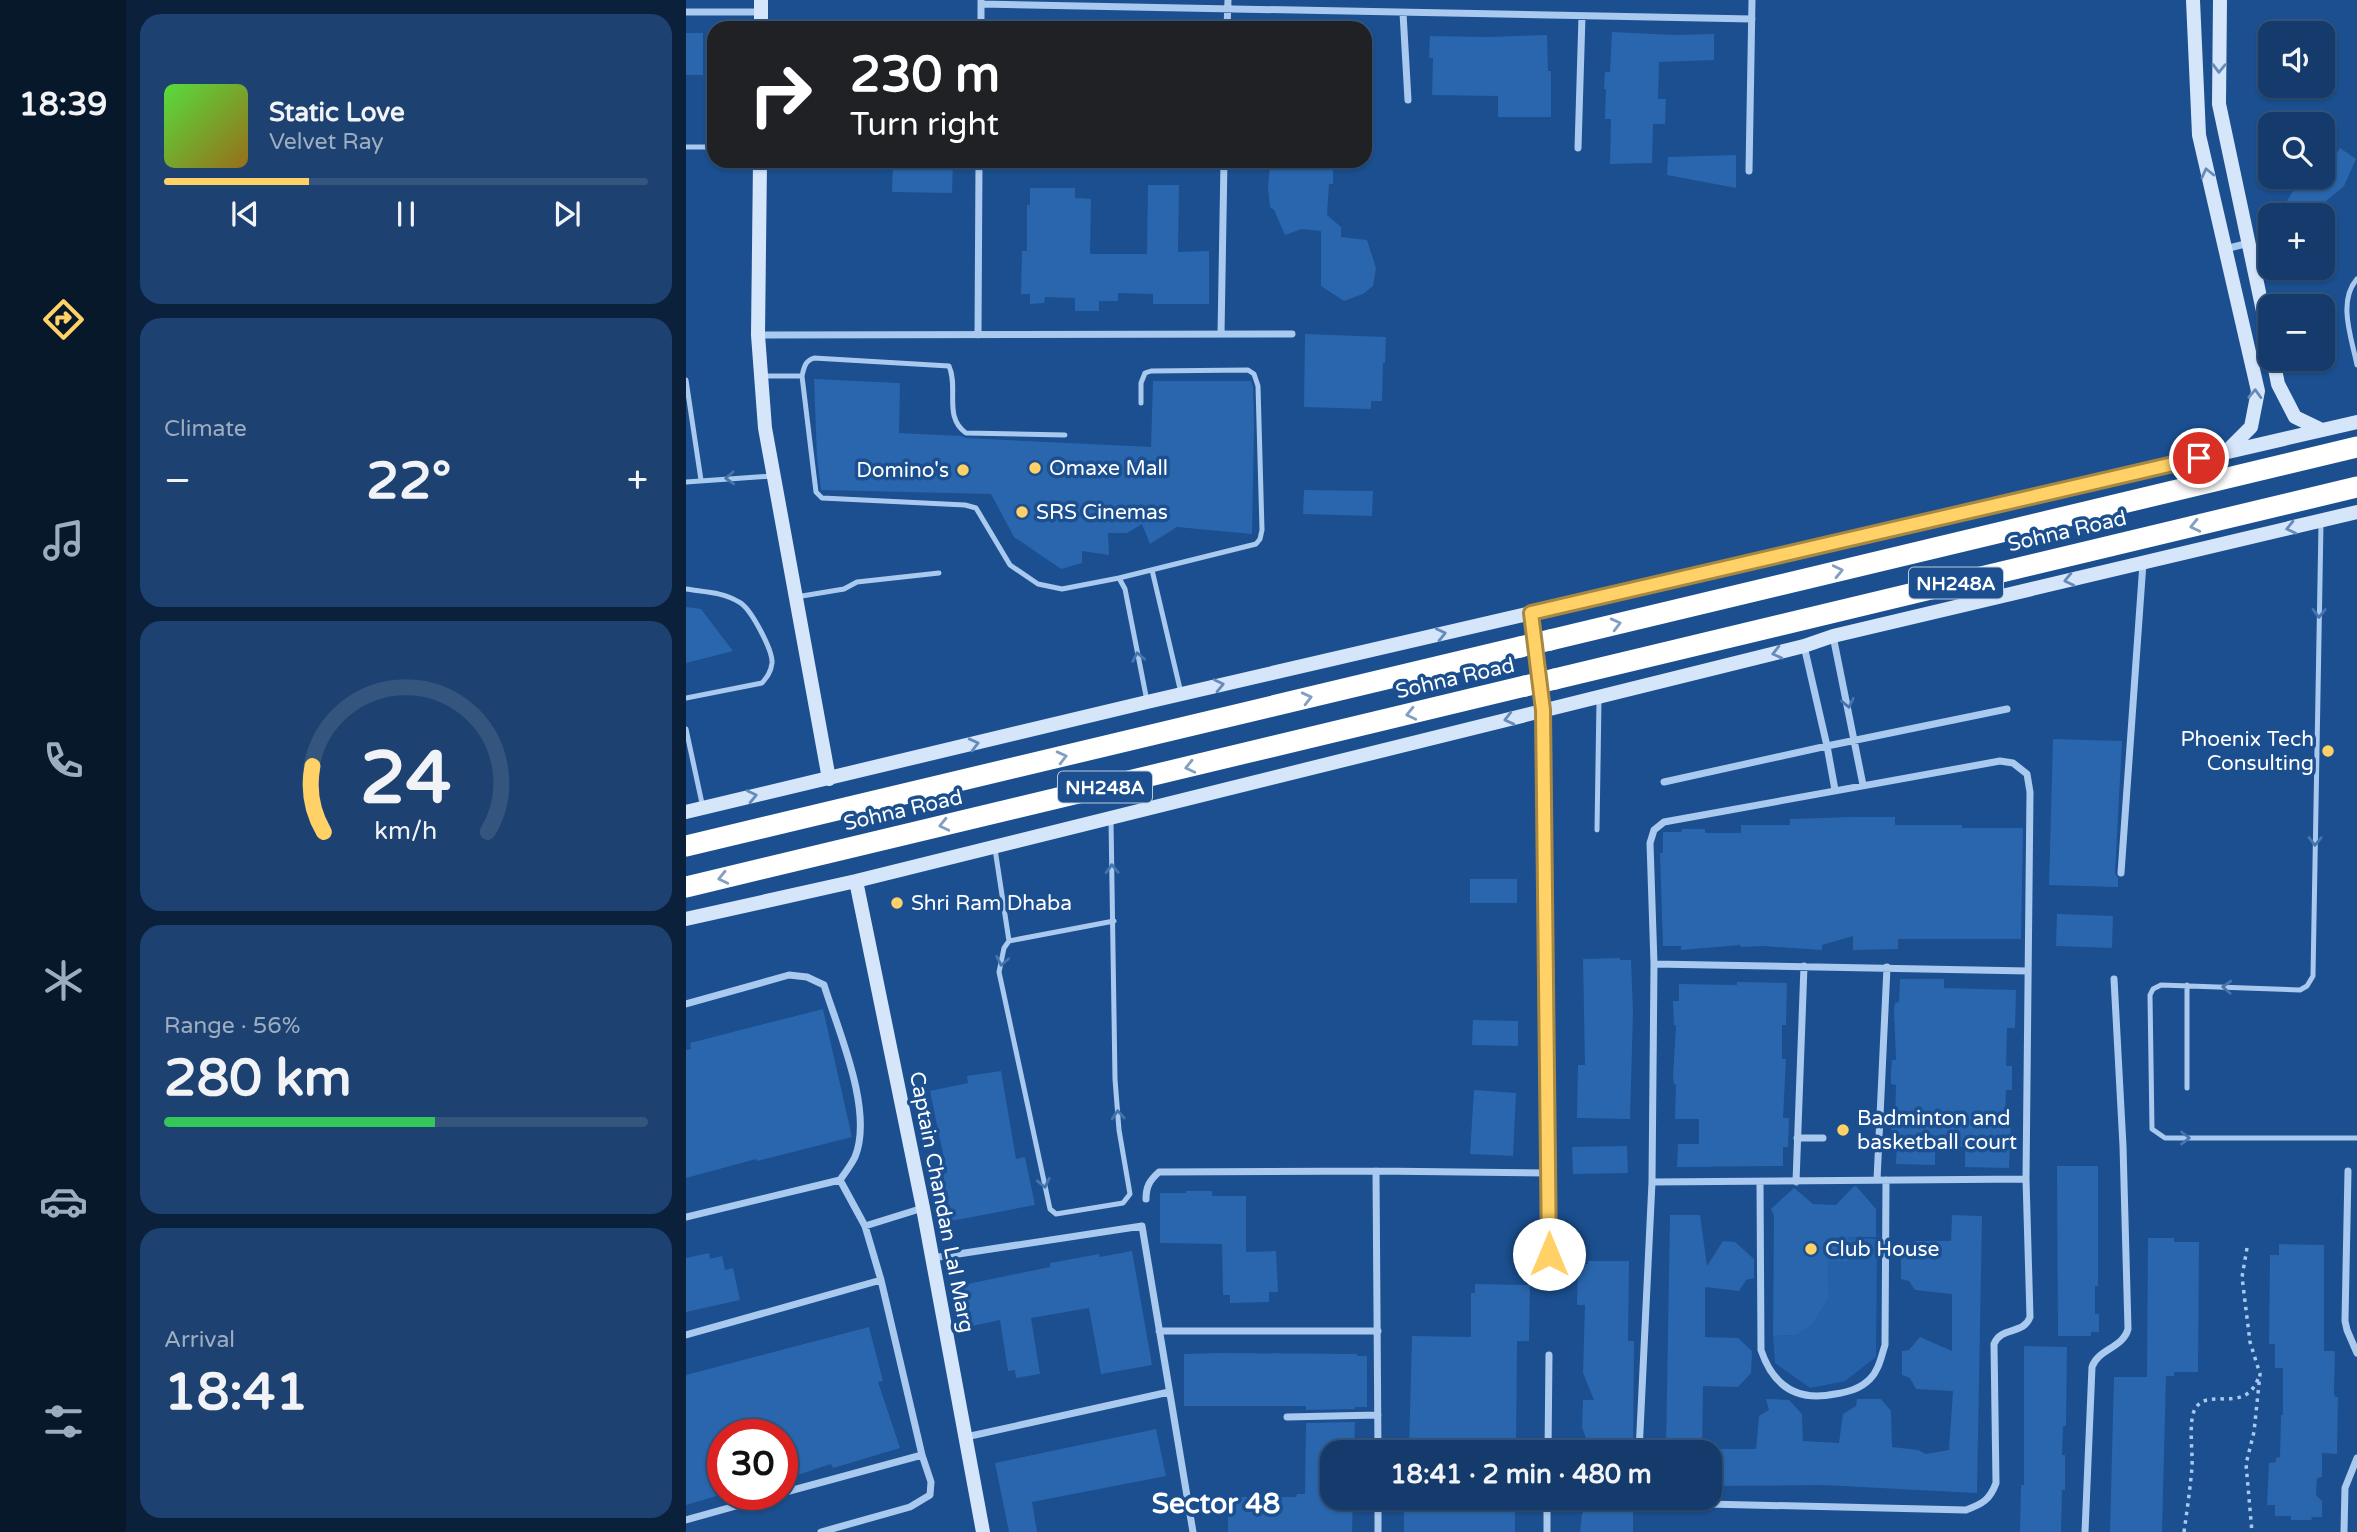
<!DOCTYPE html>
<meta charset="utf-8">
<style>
body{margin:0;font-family:"Varela Round",sans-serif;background:#1d4271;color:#f1f3f6;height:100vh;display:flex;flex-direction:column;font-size:26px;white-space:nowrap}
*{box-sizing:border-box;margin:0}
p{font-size:23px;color:#9dadc1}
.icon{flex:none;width:38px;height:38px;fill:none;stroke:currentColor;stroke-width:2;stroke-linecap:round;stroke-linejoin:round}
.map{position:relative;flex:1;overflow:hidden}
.drawer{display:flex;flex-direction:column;gap:14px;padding:14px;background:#0b203b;width:560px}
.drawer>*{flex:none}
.top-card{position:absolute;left:21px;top:21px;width:665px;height:147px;border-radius:21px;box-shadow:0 2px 5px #0004,0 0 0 2px #33557e;background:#202124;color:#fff;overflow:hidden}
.fabs{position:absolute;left:1572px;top:21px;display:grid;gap:14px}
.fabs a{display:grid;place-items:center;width:77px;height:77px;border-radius:14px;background:#143b6b;box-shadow:0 2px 5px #0004,0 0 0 2px #33557e;font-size:35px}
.speed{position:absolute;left:21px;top:1419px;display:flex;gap:14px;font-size:35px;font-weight:700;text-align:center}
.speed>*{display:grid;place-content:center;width:91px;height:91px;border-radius:50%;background:#143b6b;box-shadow:0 2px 5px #0004,0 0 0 2px #33557e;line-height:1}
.speed .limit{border:10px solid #d22;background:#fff;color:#111}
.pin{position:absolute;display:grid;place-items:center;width:60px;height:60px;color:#fff;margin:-30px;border:4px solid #fff;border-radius:50%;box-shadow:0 2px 7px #0007}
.me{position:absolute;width:77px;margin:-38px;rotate:0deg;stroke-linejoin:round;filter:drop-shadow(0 0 5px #0008)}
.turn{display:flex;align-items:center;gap:24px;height:147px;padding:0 28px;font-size:32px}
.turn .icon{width:91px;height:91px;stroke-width:2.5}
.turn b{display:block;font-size:49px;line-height:60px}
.big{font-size:52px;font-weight:800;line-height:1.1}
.drawer .card{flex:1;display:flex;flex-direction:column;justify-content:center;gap:10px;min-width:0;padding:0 24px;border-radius:21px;background:#1d4271}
.drawer .dial{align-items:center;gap:0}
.dial svg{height:182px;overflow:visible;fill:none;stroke:#33557e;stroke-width:7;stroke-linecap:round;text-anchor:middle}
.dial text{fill:#f1f3f6;stroke:none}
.song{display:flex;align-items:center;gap:21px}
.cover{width:84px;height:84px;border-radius:10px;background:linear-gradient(135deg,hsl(110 70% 55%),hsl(40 70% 35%))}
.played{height:7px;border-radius:4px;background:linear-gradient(90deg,#ffd166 30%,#33557e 30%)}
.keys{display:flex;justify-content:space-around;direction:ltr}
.heat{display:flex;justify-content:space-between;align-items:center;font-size:38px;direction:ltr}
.charge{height:10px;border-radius:5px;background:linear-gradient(90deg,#34c759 56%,#33557e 0)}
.trip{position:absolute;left:634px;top:1440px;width:402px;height:70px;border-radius:21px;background:#143b6b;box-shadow:0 2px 5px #0004,0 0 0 2px #33557e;font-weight:800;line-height:70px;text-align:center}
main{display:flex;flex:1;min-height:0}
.tabs{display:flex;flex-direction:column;width:126px;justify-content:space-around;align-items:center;background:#08182b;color:#9dadc1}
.tabs .icon{width:49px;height:49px}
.tabs .active{color:#ffd166}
.tabs b{font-size:32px;color:#f1f3f6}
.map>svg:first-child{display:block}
.green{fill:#2461a8}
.building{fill:#2a66ad}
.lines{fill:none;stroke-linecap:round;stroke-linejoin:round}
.path{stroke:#a9c9ee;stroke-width:3.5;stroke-dasharray:3.5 5;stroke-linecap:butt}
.lane{stroke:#a9c9ee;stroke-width:5}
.street{stroke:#a9c9ee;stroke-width:7}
.secondary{stroke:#d6e6fa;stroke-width:14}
.highway{stroke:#fff;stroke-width:21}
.highway-bridge{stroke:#fff;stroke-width:21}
.oneway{stroke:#668bba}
.oneway2{stroke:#4674ac}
.oneway3{stroke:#829ec1}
.route-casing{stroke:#a68842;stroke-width:18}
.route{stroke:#ffd166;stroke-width:12}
.poi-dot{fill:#ffd166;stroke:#1b4f8f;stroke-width:2.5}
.labels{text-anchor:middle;stroke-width:7;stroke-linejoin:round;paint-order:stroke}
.shield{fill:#1b4f8f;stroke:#bbcadd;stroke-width:2}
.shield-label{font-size:19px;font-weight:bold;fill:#fff}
.poi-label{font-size:21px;fill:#fff;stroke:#1b4f8f;text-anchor:start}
.street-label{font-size:21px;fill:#fff;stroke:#1b4f8f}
.district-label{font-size:28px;font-weight:bold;fill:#fff;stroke:#1b4f8f}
</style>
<main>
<nav class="tabs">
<b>18:39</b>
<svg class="icon active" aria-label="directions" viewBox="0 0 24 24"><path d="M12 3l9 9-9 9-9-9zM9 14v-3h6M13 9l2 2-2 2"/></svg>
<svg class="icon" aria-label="music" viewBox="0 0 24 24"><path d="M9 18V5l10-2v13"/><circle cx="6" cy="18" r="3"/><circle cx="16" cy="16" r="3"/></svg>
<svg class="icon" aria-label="phone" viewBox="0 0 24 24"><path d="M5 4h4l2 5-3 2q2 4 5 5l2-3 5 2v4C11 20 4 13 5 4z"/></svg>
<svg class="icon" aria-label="climate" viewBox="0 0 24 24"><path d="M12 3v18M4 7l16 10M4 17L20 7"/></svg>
<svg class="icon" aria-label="car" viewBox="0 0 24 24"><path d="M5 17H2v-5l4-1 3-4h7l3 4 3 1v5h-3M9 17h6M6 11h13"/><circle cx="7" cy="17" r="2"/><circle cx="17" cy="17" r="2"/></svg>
<svg class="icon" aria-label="filters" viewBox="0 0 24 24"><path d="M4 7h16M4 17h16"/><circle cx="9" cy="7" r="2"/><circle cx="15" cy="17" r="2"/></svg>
</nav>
<section class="drawer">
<div class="card">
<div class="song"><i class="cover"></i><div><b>Static Love</b><p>Velvet Ray</p></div></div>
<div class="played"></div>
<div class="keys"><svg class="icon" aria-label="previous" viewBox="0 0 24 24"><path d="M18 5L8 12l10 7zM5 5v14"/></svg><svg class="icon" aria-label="pause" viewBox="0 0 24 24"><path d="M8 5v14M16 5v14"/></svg><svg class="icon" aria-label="next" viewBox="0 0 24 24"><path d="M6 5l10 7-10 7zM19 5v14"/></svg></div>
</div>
<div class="card"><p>Climate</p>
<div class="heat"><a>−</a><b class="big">22°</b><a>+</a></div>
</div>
<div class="card dial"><svg viewBox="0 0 100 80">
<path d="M14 69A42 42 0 1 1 86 69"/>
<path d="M14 69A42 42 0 0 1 9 40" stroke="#ffd166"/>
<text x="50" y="56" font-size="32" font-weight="700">24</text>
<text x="50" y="72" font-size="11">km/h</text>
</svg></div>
<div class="card"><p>Range · 56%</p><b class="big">280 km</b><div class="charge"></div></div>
<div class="card"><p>Arrival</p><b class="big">18:41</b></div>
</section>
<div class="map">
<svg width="1671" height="1532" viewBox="0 0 1671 1532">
<rect width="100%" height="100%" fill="#1b4f8f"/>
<!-- green -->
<path class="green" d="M1162,1237L1191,1239L1190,1357L1159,1381L1124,1388L1089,1363L1087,1336L1109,1335L1127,1324L1143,1298L1142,1261L1162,1260Z"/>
<!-- building -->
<path class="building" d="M926,32L989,35L1028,34V60L973,62L972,99H980L979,124H967L966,163L924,164L925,119H919L920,89H918L919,72H924Z
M0,33H17V75H0Z
M861,35L862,71H865V117H812V96L746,95L747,58H743L744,36L802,37Z
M1654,148L1670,159L1658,186L1639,202L1632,215H1607L1596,209L1616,177H1636V151L1648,158Z
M1050,155V188L981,175L982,157Z
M207,161L267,162L266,193L206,192Z
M592,161H647V184H643L641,215L655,227V237L681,240L690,268L687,286L677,294L658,301L635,286V231L616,229L599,235L588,210L584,207L582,187L584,166Z
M462,185H493L492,252L523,251V304H467V294L432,293V301H413V311H389V298L359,297L358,303L344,304V294H335L336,251H341V205H344V188H389V198L405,199L404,254H461Z
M619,334L700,337L699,363H697L696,401H685V409L618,407Z
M128,379L214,383L213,433L275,436L280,438L465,447L467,381H565L567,387L568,427L566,534L491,527L464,544L456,524L441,533H422L423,555L396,551V563L375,569L328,537L305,494L135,490L131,457Z
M618,490L687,491L686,516L617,514Z
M0,607L15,609L47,651L0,663Z
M1367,739L1436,741L1429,873L1432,878V887L1363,885Z
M1168,817H1209V825H1276V828H1337L1335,939H1212V949L1167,950V936L1136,945V950L1077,946L1055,947L1054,945L995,950V946H977L974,853H977V832H995L996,829H1019V833H1055V825H1104V819Z
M784,879H831V903H784Z
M1371,914L1427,916L1426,948L1370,946Z
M934,958V960H945L947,1013L944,1119L891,1118L892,1065H899L897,959Z
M1214,979H1258V988L1330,990L1329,1028H1321L1320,1066H1326V1090H1320L1319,1118H1325L1323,1168L1279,1167V1147L1249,1146V1165L1210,1164L1211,1143H1205L1206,1120H1209L1210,1085L1205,1084V1071L1206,1060H1210L1208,1010L1209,1003L1213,1002Z
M1051,982L1101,983L1100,1025H1096V1059H1100L1097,1118H1103L1102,1147H1097V1166L991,1167L992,1144H1013V1119H989L990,1084H988L987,1078L990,1025H988L987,1001H993V984L1051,985Z
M137,1009L166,1137L91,1156L71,1161L70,1159L0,1178V1050L5,1049L4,1043Z
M787,1020L832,1021V1046L786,1045Z
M315,1071L330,1159L339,1157L349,1205L265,1221L257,1174L261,1173L244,1091L282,1083L281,1076Z
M788,1090L830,1093L827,1156L784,1154Z
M941,1146L942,1173L887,1174L886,1147Z
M1371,1166H1412V1286H1409V1314H1413V1332H1405V1336H1372Z
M1170,1186L1190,1209V1237H1162V1261H1142L1143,1298L1127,1324L1110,1335L1087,1336L1088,1216L1085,1209L1108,1188L1127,1204L1150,1205L1167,1187Z
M500,1191H526V1196H560V1252L590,1251L592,1292H583V1302L544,1303V1295H537L536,1244L474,1243V1193H500Z
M984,1215H1014L1021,1266L1037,1241L1049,1242L1068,1259V1278L1060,1280L1053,1291L1019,1287V1337L1052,1338L1066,1351L1065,1373L1052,1387L1017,1386L1016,1452H980Z
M1266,1215L1296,1216L1291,1493L1136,1485L1024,1486V1449H1070L1073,1416L1083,1410L1080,1399L1103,1400L1116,1414L1117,1441L1153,1443L1157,1414L1170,1406L1171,1399H1195L1205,1411L1206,1447L1232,1450L1240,1454L1263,1450L1267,1391L1230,1389L1224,1378L1216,1375V1351L1223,1350L1234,1337L1266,1351V1294L1229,1290L1223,1281L1215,1279V1257L1223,1253L1228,1241H1265Z
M1462,1238H1488V1242H1513L1512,1372H1488V1376H1480L1476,1532H1424L1428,1377H1461Z
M1593,1244L1638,1245V1351H1649L1648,1394L1649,1397H1652L1651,1454L1636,1453V1477L1631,1478L1630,1495L1636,1501V1517H1625L1626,1520H1605V1516H1589V1505H1581L1583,1463L1590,1462V1458L1594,1457L1595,1415H1597V1368H1589V1344H1583L1584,1255H1593Z
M446,1251L466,1365L415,1374L403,1308L345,1318L354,1374L330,1378L329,1370L322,1371L314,1320L286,1326L277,1285L364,1267V1263L413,1254L414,1257Z
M23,1253L24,1259L36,1256L39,1270L47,1268L54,1300L0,1312V1258Z
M902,1261H943L942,1341H948L947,1452H905L896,1427L897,1400H908L897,1373L899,1305H891L892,1264H902Z
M789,1284L844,1285L843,1341H831L830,1452H723L726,1336L785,1337V1293H789Z
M183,1327L197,1381L192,1382L214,1448L147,1468L145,1464L96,1480V1435H37V1494L0,1505V1375Z
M1338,1346L1381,1347L1380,1426H1377L1376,1455H1379V1490H1376L1375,1532H1334L1335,1485H1338Z
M533,1353L671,1354V1356H681V1407H669V1409L620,1410V1406H498V1354Z
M669,1422L668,1452H646V1498H667L666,1532H542V1513H545V1505H548V1497H610L611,1494H619L620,1423Z
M470,1429L480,1476L346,1502L351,1532H323L309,1463Z
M722,1498H829V1532H718V1511H722Z
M907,1498H947V1532H894L896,1514Z"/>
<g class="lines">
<!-- path -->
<path class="path" d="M1561,1248L1556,1277L1564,1342L1574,1374L1568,1432L1560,1464L1566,1532
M1498,1532C1501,1511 1504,1489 1506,1468C1507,1452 1502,1422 1509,1409C1522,1386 1558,1415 1572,1379"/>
<!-- lane -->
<path class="lane" d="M0,147H28
M1671,279C1651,302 1666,339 1671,365
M77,376H116
M0,380L15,480
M379,435L280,433C257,417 273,388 263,366L128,358C119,361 118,367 116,376L130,492L136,498L279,505L290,508L324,565L352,584L376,589L433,578L570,544L574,539L576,530L572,386L568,374L562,370L465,371L459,373L455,383V403
M0,482L85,476
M1635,524L1627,976L1621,986L1614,990L1475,985L1467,989L1464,995L1466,1129L1479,1138H1671
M466,570L495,693
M433,578L439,589L461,701
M0,589C19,592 37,592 53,602C65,608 87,651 86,663C85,672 81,677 76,683L0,698
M110,597L158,589L171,582L253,573
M0,729L17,808
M911,830L913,700
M309,849L323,941L318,948L313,972L364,1209L370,1214L437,1203L444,1194L433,1130L429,1079L425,820
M323,941L428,921
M1501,985V1088"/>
<!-- street -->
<path class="street" d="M295,4L1066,19
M0,12H75
M717,13L722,100
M295,28V1
M541,28L542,0
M892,148L896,16
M293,166L538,164
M1063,171L1066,0
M1539,249L1563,243
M535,334L538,161
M72,335L606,334
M292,335L293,161
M845,614L857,710L864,1173L863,1281
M1147,636L1177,785
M1118,646L1141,746L1149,790
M978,782L1141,746L1321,709
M1435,873L1457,563
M968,964L1342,971
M0,1004L103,975L121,977L138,985C152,1030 188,1111 169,1157C165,1165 159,1173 154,1180L0,1217
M1111,1138H1137
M690,1171L692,1452
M1662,1171L1659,1321L1661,1330L1671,1353
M1191,1180L1201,967
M966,1182L1340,1179
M1074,1182L1075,1350C1087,1386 1111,1402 1149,1394C1162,1392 1174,1389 1184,1379C1193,1370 1195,1357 1199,1345L1200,1180
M1110,1182L1118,966
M460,1199C460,1186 464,1180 473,1172L690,1171L864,1173
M179,1226L237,1208
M246,1258L456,1226L507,1532
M473,1331H692
M0,1335L195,1280
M601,1417L692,1415
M280,1437L483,1392
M862,1452L863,1355
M953,1452L966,1182L968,964L964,843L968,830L978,822L1314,761L1327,763L1341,774L1344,792L1340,1179L1344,1317C1338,1335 1315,1326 1308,1344L1310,1483C1304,1500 1296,1504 1280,1510L980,1503L973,1498
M96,1493L236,1455
M692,1498V1532
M0,1520L93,1494
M135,1532L224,1507L244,1495L245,1482L236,1455L195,1280L179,1226L154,1180
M861,1532V1498
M1399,1532L1406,1367C1412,1349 1437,1348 1442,1329L1437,1146L1428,979
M1658,1532L1659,1488L1671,1458"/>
<!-- secondary -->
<path class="secondary" d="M1507,0L1513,135L1572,391L1565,427L1541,451
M1534,0L1533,104L1584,344
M75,28V0
M74,161L72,335L79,428L143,779
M1587,359L1592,384L1609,417L1636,430
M0,812L461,702L1671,422
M170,881L237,1208L297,1532
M0,919L170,881L1118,646L1147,636L1671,512"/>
<!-- highway -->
<path class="highway" d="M864,640L1671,447
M869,679L1671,487
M0,846L834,647
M0,887L839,686"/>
<!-- highway-bridge -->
<path class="highway-bridge" d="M834,647L864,640
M839,686L869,679"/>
</g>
<!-- one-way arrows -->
<defs><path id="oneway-chevron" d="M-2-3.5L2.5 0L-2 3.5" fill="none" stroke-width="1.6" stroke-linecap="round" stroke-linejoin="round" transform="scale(1.75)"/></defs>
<g class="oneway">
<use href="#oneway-chevron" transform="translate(1533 68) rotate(91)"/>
<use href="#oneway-chevron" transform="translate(1521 173) rotate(-103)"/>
<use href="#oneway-chevron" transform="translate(1569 394) rotate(-88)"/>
<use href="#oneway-chevron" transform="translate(1605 528) rotate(167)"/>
<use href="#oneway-chevron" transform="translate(1383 580) rotate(167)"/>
<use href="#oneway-chevron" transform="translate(755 634) rotate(-13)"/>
<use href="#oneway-chevron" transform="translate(1091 653) rotate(166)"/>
<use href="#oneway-chevron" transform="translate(533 685) rotate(-13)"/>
<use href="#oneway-chevron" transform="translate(823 719) rotate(166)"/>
<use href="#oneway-chevron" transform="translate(288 744) rotate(-14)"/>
<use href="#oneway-chevron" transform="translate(66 796) rotate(-13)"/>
</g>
<g class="oneway2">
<use href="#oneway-chevron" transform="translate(44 478) rotate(177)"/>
<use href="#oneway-chevron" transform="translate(1633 613) rotate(91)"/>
<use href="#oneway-chevron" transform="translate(452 657) rotate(-101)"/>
<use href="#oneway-chevron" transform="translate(1162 703) rotate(78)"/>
<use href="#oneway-chevron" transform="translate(1629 841) rotate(91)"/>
<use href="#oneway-chevron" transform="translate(426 869) rotate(-92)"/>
<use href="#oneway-chevron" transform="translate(316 961) rotate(101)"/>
<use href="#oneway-chevron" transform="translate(1541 987) rotate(-177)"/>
<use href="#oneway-chevron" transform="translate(432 1115) rotate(-94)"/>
<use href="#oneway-chevron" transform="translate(1499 1138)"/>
<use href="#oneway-chevron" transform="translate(358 1183) rotate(78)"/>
</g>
<g class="oneway3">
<use href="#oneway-chevron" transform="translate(1509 526) rotate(167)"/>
<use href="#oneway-chevron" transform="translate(1152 571) rotate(-13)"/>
<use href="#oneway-chevron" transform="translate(930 624) rotate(-14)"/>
<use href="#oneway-chevron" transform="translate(621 698) rotate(-14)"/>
<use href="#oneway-chevron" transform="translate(725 714) rotate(167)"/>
<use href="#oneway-chevron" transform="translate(376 757) rotate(-14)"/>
<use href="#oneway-chevron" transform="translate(504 767) rotate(167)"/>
<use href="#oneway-chevron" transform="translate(258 825) rotate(167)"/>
<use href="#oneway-chevron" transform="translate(37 878) rotate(167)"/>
</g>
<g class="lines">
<defs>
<path id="route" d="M863,1254L857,710L845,613L1513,458"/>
</defs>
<!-- route casing -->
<use href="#route" class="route-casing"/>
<!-- route -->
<use href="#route" class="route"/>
</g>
<!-- markers -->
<g class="poi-dot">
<circle cx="349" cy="468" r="7"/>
<circle cx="277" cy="470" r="7"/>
<circle cx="336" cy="512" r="7"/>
<circle cx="1642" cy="751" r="7"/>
<circle cx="211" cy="903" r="7"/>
<circle cx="1157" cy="1130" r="7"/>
<circle cx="1125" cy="1249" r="7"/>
</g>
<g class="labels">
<!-- shield labels -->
<g class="shield">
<rect x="1223" y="567.5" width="94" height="31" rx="5"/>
<rect x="372" y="771.5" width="94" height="31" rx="5"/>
</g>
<g class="shield-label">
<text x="1270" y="590">NH248A</text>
<text x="419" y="794">NH248A</text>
</g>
<!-- poi labels -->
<g class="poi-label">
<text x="363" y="475">Omaxe Mall</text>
<text x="263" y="477" text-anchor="end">Domino's</text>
<text x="350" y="519">SRS Cinemas</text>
<text x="1628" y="746" text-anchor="end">Phoenix Tech<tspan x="1628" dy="24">Consulting</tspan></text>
<text x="225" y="910">Shri Ram Dhaba</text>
<text x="1171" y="1125">Badminton and<tspan x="1171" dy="24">basketball court</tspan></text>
<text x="1139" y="1256">Club House</text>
</g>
<!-- street labels -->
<g class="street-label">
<text transform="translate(1381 531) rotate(-13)" y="7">Sohna Road</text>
<text transform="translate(769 678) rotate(-13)" y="7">Sohna Road</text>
<text transform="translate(217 810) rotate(-13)" y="7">Sohna Road</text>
<text transform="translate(256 1202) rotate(79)" y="7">Captain Chandan Lal Marg</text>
</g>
<!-- district labels -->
<g class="district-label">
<text x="530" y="1513">Sector 48</text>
</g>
</g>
</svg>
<div class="fabs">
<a><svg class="icon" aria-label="sound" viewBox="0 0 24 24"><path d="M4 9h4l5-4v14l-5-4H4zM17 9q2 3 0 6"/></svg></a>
<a><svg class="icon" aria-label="search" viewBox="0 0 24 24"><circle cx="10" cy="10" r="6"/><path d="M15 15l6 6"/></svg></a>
<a>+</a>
<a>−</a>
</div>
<div class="speed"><div class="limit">30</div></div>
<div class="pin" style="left:1513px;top:458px;background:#d93025"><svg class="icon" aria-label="arrive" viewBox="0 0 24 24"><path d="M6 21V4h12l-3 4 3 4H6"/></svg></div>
<svg class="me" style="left:863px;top:1254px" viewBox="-20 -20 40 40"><circle r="19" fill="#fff"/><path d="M0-13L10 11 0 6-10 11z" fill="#ffd166"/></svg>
<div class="trip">18:41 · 2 min · 480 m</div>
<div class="top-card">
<div class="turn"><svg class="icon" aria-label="right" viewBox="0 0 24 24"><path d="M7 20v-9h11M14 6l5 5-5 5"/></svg><div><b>230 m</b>Turn right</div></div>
</div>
</div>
</main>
